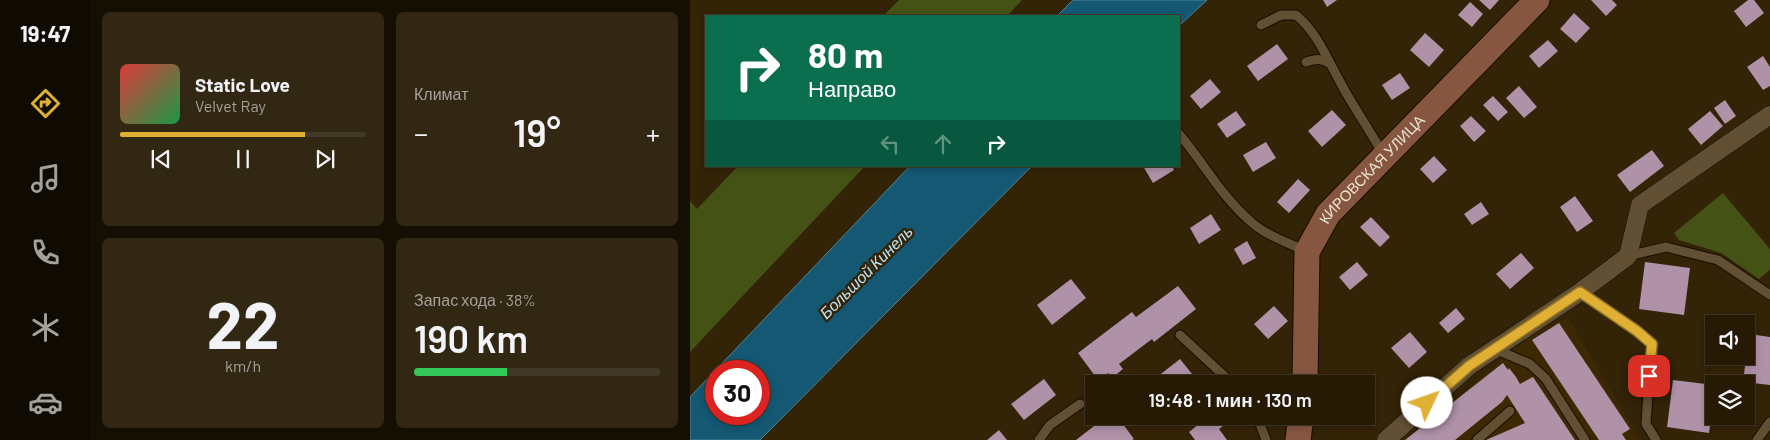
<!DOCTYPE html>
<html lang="ru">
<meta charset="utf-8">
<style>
body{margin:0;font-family:Barlow,sans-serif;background:#322713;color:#f1f3f6;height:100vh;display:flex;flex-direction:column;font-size:19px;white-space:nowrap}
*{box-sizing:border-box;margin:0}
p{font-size:16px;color:#a4a19a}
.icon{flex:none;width:28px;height:28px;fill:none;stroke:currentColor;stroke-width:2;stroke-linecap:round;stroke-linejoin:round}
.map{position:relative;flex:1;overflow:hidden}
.panel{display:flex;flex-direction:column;gap:12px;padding:12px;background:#150e03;width:600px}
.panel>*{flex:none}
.hud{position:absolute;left:15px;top:15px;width:475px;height:152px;border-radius:0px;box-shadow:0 2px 8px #0003,0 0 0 1px #423827;background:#0b6e4f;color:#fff;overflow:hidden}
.fabs{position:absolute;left:1015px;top:315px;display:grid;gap:10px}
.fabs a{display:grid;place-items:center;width:50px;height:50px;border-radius:0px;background:#261a05;box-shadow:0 2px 8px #0003,0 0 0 1px #423827;font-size:25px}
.speed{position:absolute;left:15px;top:360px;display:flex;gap:10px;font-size:25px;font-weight:700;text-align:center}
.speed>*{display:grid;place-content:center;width:65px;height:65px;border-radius:50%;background:#261a05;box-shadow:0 2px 8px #0003,0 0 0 1px #423827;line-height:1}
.speed .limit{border:8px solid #d22;background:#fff;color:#111}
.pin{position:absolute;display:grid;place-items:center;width:42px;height:42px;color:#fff;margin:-21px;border-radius:10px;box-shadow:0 2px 8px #0006}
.me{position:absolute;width:55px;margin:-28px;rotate:48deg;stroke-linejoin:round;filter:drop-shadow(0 0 4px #0008)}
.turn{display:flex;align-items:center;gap:18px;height:105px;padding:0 20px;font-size:22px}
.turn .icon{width:65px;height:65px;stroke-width:2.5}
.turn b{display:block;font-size:35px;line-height:42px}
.lanes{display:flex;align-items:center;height:48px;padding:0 20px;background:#0003;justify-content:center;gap:25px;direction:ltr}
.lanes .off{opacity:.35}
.big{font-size:38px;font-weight:600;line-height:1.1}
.panel .card{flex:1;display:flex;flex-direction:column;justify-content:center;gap:8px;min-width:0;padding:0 18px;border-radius:8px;background:#322713}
.panel .dial{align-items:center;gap:0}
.dial b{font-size:65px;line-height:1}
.song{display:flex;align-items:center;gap:15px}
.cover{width:60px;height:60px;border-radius:8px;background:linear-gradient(135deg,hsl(0 70% 55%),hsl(140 70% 35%))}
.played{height:5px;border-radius:2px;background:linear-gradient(90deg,#dfb034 75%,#423827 75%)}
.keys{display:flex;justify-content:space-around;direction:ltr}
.heat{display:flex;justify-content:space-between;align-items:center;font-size:28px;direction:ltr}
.charge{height:8px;border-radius:4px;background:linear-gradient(90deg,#34c759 38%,#423827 0)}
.panel .tiles{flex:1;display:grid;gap:12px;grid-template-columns:repeat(2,1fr)}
.trip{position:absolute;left:395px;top:375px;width:290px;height:50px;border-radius:0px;background:#261a05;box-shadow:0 2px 8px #0003,0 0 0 1px #423827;font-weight:600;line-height:50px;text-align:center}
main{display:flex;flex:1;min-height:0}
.tab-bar{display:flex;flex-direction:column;width:90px;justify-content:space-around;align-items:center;background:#0f0a02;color:#a4a19a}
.tab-bar .icon{width:35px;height:35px}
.tab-bar .current{color:#dfb034}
.tab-bar b{font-size:22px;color:#f1f3f6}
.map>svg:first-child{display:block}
.built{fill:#3c2803}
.green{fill:#455215}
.water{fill:#145874;stroke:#558190;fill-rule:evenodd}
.building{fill:#af91a8}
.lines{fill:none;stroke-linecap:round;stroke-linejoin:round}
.lane-casing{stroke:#180d00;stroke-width:11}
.street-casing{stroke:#180d00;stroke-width:19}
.secondary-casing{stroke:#180d00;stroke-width:27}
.lane{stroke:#625034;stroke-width:9}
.street{stroke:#625034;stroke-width:18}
.secondary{stroke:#865640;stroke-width:25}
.route-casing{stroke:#917222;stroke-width:12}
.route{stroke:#dfb034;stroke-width:9}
.labels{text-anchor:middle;stroke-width:5;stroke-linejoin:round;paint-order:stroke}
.street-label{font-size:15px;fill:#ece2d2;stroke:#332307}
.water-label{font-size:16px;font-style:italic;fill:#bbe4fa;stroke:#332307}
</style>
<main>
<nav class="tab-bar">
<b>19:47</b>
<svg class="icon current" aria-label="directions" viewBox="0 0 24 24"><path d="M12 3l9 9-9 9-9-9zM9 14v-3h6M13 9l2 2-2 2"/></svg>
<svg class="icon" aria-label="music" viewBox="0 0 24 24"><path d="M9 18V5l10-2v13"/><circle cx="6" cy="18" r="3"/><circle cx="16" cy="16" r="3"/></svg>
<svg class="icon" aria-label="phone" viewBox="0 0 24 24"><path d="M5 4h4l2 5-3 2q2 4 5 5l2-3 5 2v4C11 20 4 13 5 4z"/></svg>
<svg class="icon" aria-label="climate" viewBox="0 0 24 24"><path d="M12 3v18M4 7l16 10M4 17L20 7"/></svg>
<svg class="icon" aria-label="car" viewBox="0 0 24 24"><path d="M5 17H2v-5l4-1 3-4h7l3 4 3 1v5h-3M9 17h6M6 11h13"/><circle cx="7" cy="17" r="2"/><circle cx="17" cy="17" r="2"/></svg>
</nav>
<section class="panel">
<div class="tiles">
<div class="card">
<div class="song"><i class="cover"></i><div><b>Static Love</b><p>Velvet Ray</p></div></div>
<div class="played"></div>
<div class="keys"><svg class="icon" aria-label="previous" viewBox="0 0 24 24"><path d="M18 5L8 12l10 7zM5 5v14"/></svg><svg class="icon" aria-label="pause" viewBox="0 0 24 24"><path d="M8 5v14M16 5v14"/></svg><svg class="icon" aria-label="next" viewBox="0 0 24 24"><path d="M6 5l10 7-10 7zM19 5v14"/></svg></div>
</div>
<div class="card"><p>Климат</p>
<div class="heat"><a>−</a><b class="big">19°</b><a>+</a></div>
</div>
<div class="card dial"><b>22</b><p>km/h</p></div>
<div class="card"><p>Запас хода · 38%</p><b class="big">190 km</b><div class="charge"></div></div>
</div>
</section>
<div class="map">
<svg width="1080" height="440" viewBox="0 0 1080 440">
<rect width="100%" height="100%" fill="#332307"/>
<!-- built -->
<path class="built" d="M878,317L950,440H718L839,337Z"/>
<!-- green -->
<path class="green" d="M209,0H332L317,16H193Z
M48,166H175L0,352V201L7,209Z
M1033,193L1080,249V270L1069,279L1031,253L989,240L984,233Z"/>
<!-- water -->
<path class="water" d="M383,0H517L489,26V16H367Z
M220,166H342L70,440H0V397ZM26,371H69V414H26Z"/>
<!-- building -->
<path class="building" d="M633,0H647L637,7Z
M789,0H809L800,10Z
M901,0H922L927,5L916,16Z
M1058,0H1064L1074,13L1056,27L1044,11Z
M780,2L793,14L782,27L768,15Z
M884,13L900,28L886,43L870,29Z
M735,33L754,50L739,67L720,50Z
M858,40L868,51L849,68L839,56Z
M587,44L598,59L568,81L557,66Z
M1073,56L1080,67V86L1073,90L1057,67Z
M710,73L720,88L702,100L692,85Z
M520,79L531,92L511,109L500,96Z
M829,86L847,107L834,118L816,98Z
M803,96L818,112L808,121L793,105Z
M1035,100L1046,116L1035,124L1024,108Z
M642,110L656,125L632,147L618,131Z
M546,111L556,125L537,138L527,124Z
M1020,111L1033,126L1011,145L998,129Z
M781,116L796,131L784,142L770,126Z
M576,142L586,158L563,172L553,155Z
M962,150L974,166L940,192L927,175Z
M744,156L757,170L743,183L730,169Z
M453,166H482L484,170L463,183Z
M608,179L620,190L599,213L587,202Z
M885,196L903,221L887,232L870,207Z
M791,202L799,214L782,225L774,214Z
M521,214L531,230L509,244L500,228Z
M681,217L700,237L690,247L670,227Z
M557,241L566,258L553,265L544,249Z
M831,253L844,268L820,289L806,274Z
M667,262L678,275L660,290L649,277Z
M955,262L1000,268L994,315L949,309Z
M381,279L396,298L362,325L347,305Z
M488,286L506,309L464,342L462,339L429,364L433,369L422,378L418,373L408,380L388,353L442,312L446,317Z
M584,306L598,321L578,339L564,324Z
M766,308L775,319L758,333L749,323Z
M869,323L940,429L932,434L936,440H909L842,340Z
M720,332L737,352L719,368L701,348Z
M1059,334L1080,337V385L1053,382Z
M490,359L510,384H458Z
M813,363L818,370L819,368L826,377L830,384L843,377L885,440H796L835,423L817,395L812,402L765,440H715Z
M354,379L366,395L334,420L321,404Z
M983,380L1024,385V399L1019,433L977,427Z
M417,416H427L444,439L442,440H386Z
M519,416H538L541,420L529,429L537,440H505L499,432Z
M309,430L317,440H297Z"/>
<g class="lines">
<defs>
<path id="lane" d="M571,25L591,15H606C626,31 637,58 649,80C662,105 679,129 693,154
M616,62C626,59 632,58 640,64
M489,134C513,162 532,197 560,221C575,235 597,242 615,251
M938,256L976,247L1028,260L1080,295
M890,292L947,331L961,344L956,424L966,440
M490,335L543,384
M805,349L840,364L856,379L895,440
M567,416L576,440
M349,440L360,425L390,404
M787,440L820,411
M1067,440L1080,422"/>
<path id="street" d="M696,440L779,366L890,292L938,256L950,205L1080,115"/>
<g id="secondary">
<path id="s1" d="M615,384L617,252L638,214L847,0"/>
<path d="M608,440L611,416"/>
</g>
</defs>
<!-- lane casing -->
<use href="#lane" class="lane-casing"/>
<!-- street casing -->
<use href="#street" class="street-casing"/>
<!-- secondary casing -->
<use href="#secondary" class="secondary-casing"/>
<!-- lane -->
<use href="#lane" class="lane"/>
<!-- street -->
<use href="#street" class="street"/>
<!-- secondary -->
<use href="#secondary" class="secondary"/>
</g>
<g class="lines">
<defs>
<path id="route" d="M737,403L779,366L890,292L947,331L962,344L959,376"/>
</defs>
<!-- route casing -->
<use href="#route" class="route-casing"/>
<!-- route -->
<use href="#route" class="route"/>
</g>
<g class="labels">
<!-- street labels -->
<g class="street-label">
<text dy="5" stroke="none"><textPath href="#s1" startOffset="238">КИРОВСКАЯ УЛИЦА</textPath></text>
</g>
<!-- water labels -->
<g class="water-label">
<text transform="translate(176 272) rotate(-45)" y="6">Большой Кинель</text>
</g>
</g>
</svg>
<div class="fabs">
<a><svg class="icon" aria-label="sound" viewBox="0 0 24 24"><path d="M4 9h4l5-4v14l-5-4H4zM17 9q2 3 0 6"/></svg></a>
<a><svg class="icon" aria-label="layers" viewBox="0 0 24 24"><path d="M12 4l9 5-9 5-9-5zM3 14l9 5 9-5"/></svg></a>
</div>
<div class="speed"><div class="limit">30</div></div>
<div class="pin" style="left:959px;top:376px;background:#d93025"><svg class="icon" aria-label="arrive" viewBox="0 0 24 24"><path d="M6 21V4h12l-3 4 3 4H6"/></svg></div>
<svg class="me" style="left:737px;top:403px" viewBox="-20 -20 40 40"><circle r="19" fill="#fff"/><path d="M0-13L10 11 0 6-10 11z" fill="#dfb034"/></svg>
<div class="trip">19:48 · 1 мин · 130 m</div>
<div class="hud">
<div class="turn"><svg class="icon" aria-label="right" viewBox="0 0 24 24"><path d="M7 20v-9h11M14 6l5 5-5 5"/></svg><div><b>80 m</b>Направо</div></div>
<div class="lanes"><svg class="icon off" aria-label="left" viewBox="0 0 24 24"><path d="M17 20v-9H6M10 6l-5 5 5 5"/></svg><svg class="icon off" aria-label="ahead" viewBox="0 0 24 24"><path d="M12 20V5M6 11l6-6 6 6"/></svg><svg class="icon" aria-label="right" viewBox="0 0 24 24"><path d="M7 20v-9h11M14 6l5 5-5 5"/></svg></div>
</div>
</div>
</main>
